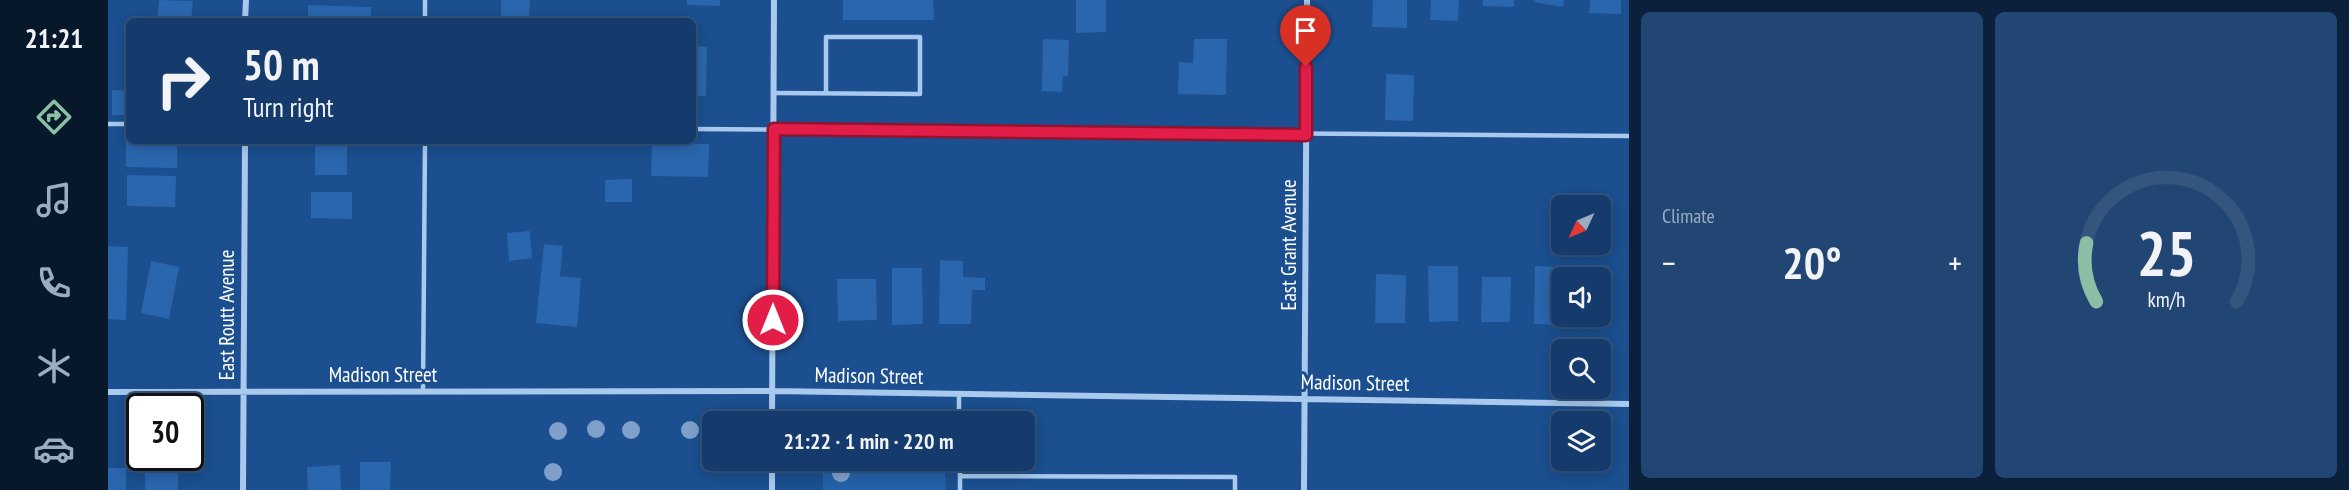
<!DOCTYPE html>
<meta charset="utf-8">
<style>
body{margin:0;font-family:"PT Sans Narrow",sans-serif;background:#214673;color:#f1f3f6;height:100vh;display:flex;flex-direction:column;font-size:22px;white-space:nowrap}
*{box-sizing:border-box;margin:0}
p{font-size:20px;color:#9dadc1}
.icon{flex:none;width:33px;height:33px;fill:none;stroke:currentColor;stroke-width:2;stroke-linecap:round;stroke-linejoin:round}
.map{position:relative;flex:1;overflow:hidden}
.drawer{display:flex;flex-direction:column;gap:12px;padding:12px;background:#0b203b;width:720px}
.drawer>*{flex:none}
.top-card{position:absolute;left:18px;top:18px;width:570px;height:126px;border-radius:9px;box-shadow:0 3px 15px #0003,0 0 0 2px #33557e;background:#143b6b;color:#f1f3f6;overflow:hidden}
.needle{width:39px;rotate:226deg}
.fabs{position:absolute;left:1443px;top:195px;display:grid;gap:12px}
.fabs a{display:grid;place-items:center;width:60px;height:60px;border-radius:9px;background:#143b6b;box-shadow:0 3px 15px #0003,0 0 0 2px #33557e;font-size:30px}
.speed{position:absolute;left:18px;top:393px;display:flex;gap:12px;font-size:30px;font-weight:700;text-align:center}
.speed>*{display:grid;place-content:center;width:78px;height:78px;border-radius:50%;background:#143b6b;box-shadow:0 3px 15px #0003,0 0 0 2px #33557e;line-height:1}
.speed .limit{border:3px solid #111;border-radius:9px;background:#fff;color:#111}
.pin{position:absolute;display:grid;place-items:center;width:51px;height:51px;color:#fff;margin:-62px -26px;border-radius:50% 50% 50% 0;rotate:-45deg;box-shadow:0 0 6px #0007}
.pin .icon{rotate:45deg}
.me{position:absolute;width:66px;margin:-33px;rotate:0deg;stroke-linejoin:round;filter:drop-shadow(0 0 4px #0008)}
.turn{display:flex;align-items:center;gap:21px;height:126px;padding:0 18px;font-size:27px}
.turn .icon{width:78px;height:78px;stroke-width:2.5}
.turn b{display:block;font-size:42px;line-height:51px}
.big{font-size:45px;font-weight:700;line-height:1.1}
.drawer .card{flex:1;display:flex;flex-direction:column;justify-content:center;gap:9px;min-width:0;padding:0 21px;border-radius:9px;background:#214673}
.drawer .dial{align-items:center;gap:0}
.dial svg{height:156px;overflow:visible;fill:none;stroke:#33557e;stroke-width:7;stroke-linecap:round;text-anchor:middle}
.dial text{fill:#f1f3f6;stroke:none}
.heat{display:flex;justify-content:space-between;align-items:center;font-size:33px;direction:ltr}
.drawer .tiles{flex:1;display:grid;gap:12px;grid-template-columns:repeat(2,1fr)}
.trip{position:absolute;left:594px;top:411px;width:333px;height:60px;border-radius:9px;background:#143b6b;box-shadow:0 3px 15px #0003,0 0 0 2px #33557e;font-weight:700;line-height:60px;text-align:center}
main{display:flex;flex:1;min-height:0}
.tabs{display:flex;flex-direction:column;width:108px;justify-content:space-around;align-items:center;background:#08182b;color:#9dadc1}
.tabs .icon{width:42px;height:42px}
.tabs .active{color:#8abfa5}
.tabs b{font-size:27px;color:#f1f3f6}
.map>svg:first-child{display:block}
.green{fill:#2461a8}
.building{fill:#2a66ad}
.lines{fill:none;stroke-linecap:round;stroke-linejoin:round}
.service{stroke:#a9c9ee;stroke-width:4.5}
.minor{stroke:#a9c9ee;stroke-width:6}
.tree{fill:#7ea0ca}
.route-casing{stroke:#92132f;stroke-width:15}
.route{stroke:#e11d48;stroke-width:10}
.labels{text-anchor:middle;stroke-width:6;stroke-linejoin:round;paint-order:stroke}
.street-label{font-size:21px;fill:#fff;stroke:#1b4f8f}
</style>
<main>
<nav class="tabs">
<b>21:21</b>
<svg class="icon active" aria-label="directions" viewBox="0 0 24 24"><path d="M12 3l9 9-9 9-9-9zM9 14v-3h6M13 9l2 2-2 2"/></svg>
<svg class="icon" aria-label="music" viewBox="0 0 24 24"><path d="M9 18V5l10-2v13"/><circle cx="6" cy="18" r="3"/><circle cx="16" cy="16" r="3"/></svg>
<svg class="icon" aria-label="phone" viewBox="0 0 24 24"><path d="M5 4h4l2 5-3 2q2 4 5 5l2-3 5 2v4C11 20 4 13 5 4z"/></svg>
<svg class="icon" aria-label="climate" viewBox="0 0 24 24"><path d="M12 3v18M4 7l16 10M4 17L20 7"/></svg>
<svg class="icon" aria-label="car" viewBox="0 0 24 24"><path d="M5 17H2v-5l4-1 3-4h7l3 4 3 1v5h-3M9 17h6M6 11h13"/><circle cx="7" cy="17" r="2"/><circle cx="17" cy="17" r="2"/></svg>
</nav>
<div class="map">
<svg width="1521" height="490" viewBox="0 0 1521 490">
<rect width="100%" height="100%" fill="#1b4f8f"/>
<!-- green -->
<path class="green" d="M715,461H818V472L837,473L838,490H715Z"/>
<!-- building -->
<path class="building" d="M51,0L85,1L83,21H49Z
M393,0H422L421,16H393Z
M579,0H612V6L579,5Z
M735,0H825L826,20H735Z
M968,0H998V32L968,33Z
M1265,0H1299V28L1264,27Z
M1323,0H1351L1350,21L1322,20Z
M1375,0H1406V7L1375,6Z
M1426,0H1456L1455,7L1426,2Z
M1482,0H1513V14L1481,13Z
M200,5L263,7V21H200Z
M935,39L961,40L960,76H955L954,92L934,91Z
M1086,39H1119L1118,95L1070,94L1071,62L1085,63Z
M585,46L599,47L598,96H585Z
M1278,74L1306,75L1305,121L1277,120Z
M4,90L21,91V115H4Z
M18,137H21V141H69V168L18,167Z
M544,143L601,144L600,177L543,176Z
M207,145H239V175H207Z
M19,175L68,176L67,207L19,206Z
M524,179V202H497V180Z
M203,192H244V219L203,218Z
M422,231L424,258L401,261L399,233Z
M436,244L455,246L452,276L473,278L469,327L428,323Z
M0,246L20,247L18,320L0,319Z
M832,260L855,261V277L877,278V290H864L863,324H831Z
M43,261L71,267L61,319L33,313Z
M1320,266H1350V321L1321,322Z
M1427,266L1455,267L1454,278V325L1426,324Z
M784,268H814L815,324L784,325Z
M1268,274L1298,275L1297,323H1267Z
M1374,277H1403L1402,322H1373Z
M1492,277H1500L1499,319L1492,318Z
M729,279H768L769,320L730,321Z
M252,462H283L282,490H252Z
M232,465L233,490H200L199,467Z
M0,468H18V490H0Z
M37,469L70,470V490H37Z"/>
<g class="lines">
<!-- service -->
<path class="service" d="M317,21V0
M666,93L812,94V37H718V93
M0,124H21
M585,129L1521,136
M315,392L317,141
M851,394V422
M852,460V490
M852,476L1127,477V490"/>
<!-- minor -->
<path class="minor" d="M137,21L138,0
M0,392L665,391L1521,404
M664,422L666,0
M135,490L137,141
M664,490V460
M1196,490L1199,0"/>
</g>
<!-- trees -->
<g class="tree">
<circle cx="488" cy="429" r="9"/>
<circle cx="523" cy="430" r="9"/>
<circle cx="582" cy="430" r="9"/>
<circle cx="450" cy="431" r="9"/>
<circle cx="445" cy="472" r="9"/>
<circle cx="733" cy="473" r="9"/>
</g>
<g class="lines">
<defs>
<path id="route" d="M665,320L666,129L1198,135V67"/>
</defs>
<!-- route casing -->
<use href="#route" class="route-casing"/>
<!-- route -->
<use href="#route" class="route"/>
</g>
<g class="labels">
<!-- street labels -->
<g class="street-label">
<text transform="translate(1181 245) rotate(-90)" y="7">East Grant Avenue</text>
<text transform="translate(119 315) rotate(-90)" y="7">East Routt Avenue</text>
<text x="275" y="382">Madison Street</text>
<text transform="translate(761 376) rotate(1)" y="7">Madison Street</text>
<text transform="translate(1247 383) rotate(1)" y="7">Madison Street</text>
</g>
</g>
</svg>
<div class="fabs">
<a><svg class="needle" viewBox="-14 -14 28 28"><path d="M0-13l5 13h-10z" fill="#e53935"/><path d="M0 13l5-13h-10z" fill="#9dadc1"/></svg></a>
<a><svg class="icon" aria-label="sound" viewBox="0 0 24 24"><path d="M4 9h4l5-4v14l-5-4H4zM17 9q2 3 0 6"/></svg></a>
<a><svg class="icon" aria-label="search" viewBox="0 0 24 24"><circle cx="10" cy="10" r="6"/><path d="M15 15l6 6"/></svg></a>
<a><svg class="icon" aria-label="layers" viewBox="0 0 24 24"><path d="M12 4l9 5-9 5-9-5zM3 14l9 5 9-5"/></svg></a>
</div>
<div class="speed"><div class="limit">30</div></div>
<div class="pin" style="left:1198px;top:67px;background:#d93025"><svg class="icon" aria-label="arrive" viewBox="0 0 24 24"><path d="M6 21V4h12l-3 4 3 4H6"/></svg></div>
<svg class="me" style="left:665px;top:320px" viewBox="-20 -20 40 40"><circle r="17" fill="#e11d48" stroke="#fff" stroke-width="3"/><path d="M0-11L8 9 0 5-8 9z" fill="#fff"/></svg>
<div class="trip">21:22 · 1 min · 220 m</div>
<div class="top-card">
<div class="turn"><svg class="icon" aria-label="right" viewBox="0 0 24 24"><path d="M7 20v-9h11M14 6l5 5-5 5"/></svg><div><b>50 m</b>Turn right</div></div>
</div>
</div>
<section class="drawer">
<div class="tiles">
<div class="card"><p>Climate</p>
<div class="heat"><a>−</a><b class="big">20°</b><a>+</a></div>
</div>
<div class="card dial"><svg viewBox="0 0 100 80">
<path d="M14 69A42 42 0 1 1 86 69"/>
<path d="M14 69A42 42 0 0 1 9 39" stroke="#8abfa5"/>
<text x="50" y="56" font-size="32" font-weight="700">25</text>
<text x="50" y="72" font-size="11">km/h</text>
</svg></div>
</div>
</section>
</main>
